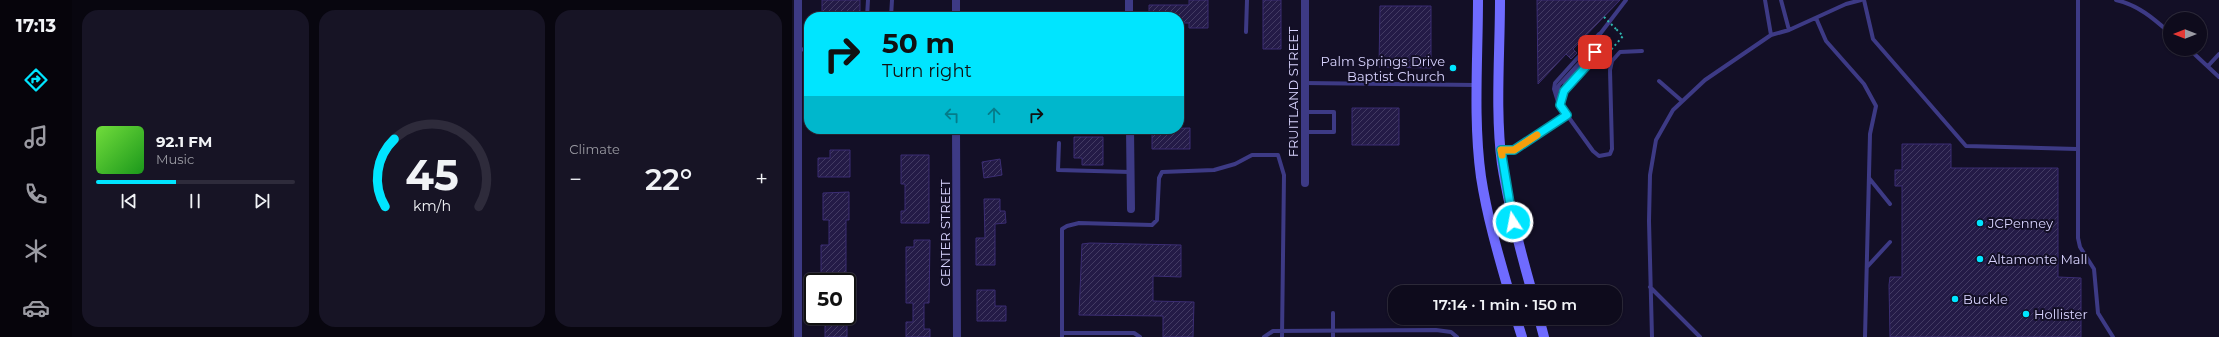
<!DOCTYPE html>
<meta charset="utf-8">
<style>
body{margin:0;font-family:Montserrat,sans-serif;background:#171425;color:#f1f3f6;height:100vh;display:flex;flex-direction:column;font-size:15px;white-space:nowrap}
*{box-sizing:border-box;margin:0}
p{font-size:13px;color:#9b9ba3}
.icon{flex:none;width:22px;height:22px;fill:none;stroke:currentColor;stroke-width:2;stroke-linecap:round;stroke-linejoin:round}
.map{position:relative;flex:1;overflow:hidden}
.panel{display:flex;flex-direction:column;gap:10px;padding:10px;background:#08060f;width:720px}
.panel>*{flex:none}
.guide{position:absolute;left:12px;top:12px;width:380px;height:122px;border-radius:16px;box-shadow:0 1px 3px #0004,0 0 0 1px #2e2b3b;background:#00e5ff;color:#111;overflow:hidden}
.needle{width:26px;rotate:270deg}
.tools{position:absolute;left:1371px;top:12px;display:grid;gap:8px}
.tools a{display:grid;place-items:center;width:44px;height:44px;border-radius:50%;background:#0e0b1c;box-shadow:0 1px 3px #0004,0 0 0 1px #2e2b3b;font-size:20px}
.speed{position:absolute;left:12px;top:273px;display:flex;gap:8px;font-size:20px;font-weight:700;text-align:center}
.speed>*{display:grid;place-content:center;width:52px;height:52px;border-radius:50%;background:#0e0b1c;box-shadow:0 1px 3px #0004,0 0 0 1px #2e2b3b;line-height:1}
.speed .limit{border:2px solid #111;border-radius:6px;background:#fff;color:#111}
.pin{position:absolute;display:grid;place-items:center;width:34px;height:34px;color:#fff;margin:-17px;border-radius:8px;box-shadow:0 2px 6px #0006}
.me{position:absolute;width:44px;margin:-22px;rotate:349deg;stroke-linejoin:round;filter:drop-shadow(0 0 3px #0008)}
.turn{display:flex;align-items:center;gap:14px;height:84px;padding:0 12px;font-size:18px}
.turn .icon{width:52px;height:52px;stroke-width:2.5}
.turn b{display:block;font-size:28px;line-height:34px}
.lanes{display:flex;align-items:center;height:38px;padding:0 12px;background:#0003;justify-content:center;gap:20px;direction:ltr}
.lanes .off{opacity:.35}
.big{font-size:30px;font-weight:600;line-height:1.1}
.panel .card{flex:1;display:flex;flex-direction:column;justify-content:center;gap:6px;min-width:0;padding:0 14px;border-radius:16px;background:#171425}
.panel .dial{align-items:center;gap:0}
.dial svg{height:104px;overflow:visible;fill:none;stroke:#2e2b3b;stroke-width:7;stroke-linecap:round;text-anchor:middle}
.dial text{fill:#f1f3f6;stroke:none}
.song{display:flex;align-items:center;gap:12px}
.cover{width:48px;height:48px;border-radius:6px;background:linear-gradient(135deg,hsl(100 70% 55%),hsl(120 70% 35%))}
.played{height:4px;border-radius:2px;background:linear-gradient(90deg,#00e5ff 40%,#2e2b3b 40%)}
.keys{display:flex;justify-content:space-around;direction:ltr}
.heat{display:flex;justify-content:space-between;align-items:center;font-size:22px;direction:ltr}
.panel .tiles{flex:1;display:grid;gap:10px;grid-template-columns:repeat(3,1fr)}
.trip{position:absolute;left:596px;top:285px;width:234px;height:40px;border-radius:16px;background:#0e0b1c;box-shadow:0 1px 3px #0004,0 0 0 1px #2e2b3b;font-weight:600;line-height:40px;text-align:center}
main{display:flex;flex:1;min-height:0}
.menu{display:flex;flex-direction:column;width:72px;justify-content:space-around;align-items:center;background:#06040b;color:#9b9ba3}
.menu .icon{width:28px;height:28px}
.menu .selected{color:#00e5ff}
.menu b{font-size:18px;color:#f1f3f6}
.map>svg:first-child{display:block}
.building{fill:url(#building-hatch);stroke:#3b2d73}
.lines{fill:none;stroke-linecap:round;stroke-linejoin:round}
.path{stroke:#2fb8b0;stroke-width:2;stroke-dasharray:2 3;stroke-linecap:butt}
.lane{stroke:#3d3a85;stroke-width:4}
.street{stroke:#3d3a85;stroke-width:8}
.secondary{stroke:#6f6bff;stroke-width:10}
.path-bridge{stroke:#2fb8b0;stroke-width:2;stroke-dasharray:2 3;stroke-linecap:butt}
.route-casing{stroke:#0095a6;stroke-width:10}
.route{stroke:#00e5ff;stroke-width:7}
.slow{stroke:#f59e0b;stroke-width:7}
.poi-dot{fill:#00e5ff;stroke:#130f26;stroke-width:1.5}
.labels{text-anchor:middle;stroke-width:4;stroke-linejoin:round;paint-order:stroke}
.poi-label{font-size:13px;fill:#d9d4ff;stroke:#130f26;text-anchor:start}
.street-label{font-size:13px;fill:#d9d4ff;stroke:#130f26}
</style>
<main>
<nav class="menu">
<b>17:13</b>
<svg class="icon selected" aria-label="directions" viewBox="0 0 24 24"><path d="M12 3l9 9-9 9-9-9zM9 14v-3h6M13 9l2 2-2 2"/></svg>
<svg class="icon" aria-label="music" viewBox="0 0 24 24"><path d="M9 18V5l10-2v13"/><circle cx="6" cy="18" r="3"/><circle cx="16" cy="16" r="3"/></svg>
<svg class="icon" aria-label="phone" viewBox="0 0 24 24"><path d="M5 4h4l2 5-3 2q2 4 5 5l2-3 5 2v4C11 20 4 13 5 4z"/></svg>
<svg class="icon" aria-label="climate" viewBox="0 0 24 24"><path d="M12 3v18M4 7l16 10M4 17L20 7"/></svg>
<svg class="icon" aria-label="car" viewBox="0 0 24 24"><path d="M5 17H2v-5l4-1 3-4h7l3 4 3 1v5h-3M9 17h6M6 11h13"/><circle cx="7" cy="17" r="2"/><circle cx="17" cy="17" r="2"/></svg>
</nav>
<section class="panel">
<div class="tiles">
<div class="card">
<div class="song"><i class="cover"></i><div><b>92.1 FM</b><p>Music</p></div></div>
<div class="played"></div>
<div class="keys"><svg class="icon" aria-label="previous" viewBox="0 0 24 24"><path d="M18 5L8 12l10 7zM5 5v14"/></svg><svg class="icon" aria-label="pause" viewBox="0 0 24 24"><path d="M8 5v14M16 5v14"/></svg><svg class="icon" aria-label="next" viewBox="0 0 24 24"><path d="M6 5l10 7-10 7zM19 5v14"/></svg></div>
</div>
<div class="card dial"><svg viewBox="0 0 100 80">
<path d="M14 69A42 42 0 1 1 86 69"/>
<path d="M14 69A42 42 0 0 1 21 17" stroke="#00e5ff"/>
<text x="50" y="56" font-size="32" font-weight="700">45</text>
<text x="50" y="72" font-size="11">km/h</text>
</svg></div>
<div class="card"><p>Climate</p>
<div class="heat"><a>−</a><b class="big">22°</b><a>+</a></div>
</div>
</div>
</section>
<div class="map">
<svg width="1427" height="337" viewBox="0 0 1427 337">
<defs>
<pattern id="building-hatch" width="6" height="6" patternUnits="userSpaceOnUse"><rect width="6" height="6" fill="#241b47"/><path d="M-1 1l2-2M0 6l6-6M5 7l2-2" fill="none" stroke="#433b63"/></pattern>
</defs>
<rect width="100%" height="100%" fill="#130f26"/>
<!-- building -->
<path class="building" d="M30,0H68V17H30Z
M397,0H416V28H397V23H387V17H357V5H397Z
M471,0H489V49H471Z
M745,0H828L781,49L785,53L779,59L774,54L746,84Z
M588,6H639V68L587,67Z
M560,108H607V145H560Z
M398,128V149H360V129Z
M282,137H311V165H290V158H282Z
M1110,144H1159V168H1266V277L1289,278V337H1098L1097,285L1098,277H1110V186H1103V170H1110Z
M38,150H58V177H26V158H38Z
M109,155H137V223H109V211H113V184H109Z
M208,159L210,175L192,178L190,162Z
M57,192V220H54V282H29V245H37V220H31V193Z
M192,199H208V211H213L214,223L203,224V265H184V238H193Z
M122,240H138L137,303H132V329H138V337H114V322H121V303H114V247H122Z
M298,243L389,245V277L361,276V301L402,302L401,337H371V316L287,315L290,244Z
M185,290H203V306H214V321H185Z
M33,316H55V337H33Z"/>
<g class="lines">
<!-- path -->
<path class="path" d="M809,56L812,58L831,36L824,29"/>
<!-- lane -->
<path class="lane" d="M973,0L979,35
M989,0L997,30
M1072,0L1081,39L1174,146L1285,149
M1286,0V238L1288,247L1302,269L1306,313L1321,337
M1324,0C1346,5 1361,18 1378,33
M75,17L76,0
M99,17L100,0
M1024,18L1034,41L1072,84L1084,106L1078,134L1073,337
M454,32L455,0
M6,49L17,50
M1397,49L1427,77
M1416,66L1427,54
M867,81L890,101
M512,83L683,85
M764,94L767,85L805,44
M767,99L774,82L804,50
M766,102L762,89L763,83L807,34
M775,115L768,105L772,91L803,56L808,34L834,0
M513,132H542V112H513
M267,143L266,170L338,172
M710,150H722L775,115L801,151L807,156L818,154L820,149L818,70L820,61L828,52L850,51
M1077,178L1098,204
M1075,267L1098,242
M858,287L908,337
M541,313V337
M270,333H342L348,337
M270,337V229L275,226L287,223L360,225L365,220L367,178L370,172L422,170L443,164L460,155H486L492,175L490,337
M472,337L481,331L644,330L659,332L665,337
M860,337L857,221L858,175L864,140L881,110L913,80L979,35L997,30L1054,4L1069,0"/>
<!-- street -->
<path class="street" d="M6,0V337
M164,0V17
M337,0V17
M164,129L165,337
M338,129L339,209
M513,183V0"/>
<!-- secondary -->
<path class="secondary" d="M686,0C686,58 681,119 689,177C695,216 706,254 717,292
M708,0C708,53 703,112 710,164C717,208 728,250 740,292
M724,318L730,337
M747,318L752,337"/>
<!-- path-bridge -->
<path class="path-bridge" d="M812,17L824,29"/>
</g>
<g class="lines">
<defs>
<path id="route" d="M721,222L709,150H722L775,115L768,105L772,91L799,61L803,52"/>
</defs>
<!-- route casing -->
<use href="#route" class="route-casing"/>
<!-- route -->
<use href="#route" class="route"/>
<!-- slow -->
<path class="slow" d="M710,155L709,150H722L745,135"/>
</g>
<!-- markers -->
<g class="poi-dot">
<circle cx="661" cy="68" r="4"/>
<circle cx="1188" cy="223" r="4"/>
<circle cx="1188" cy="259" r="4"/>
<circle cx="1163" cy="299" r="4"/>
<circle cx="1234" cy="314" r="4"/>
</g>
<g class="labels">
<!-- poi labels -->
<g class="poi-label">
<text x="653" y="66" text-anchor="end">Palm Springs Drive<tspan x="653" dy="15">Baptist Church</tspan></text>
<text x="1196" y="228">JCPenney</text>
<text x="1196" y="264">Altamonte Mall</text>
<text x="1171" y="304">Buckle</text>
<text x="1242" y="319">Hollister</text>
</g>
<!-- street labels -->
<g class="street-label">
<text transform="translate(501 92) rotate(-90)" y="5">FRUITLAND STREET</text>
<text transform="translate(153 233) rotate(-90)" y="5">CENTER STREET</text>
</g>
</g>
</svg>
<div class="tools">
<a><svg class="needle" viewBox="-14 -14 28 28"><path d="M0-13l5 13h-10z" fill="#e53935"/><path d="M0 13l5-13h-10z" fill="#9b9ba3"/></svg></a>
</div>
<div class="speed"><div class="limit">50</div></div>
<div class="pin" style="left:803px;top:52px;background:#d93025"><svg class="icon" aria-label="arrive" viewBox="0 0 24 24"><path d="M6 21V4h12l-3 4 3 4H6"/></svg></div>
<svg class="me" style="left:721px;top:222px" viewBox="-20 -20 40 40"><circle r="17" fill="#00e5ff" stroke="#fff" stroke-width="3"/><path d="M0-11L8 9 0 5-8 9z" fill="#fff"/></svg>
<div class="trip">17:14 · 1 min · 150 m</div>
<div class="guide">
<div class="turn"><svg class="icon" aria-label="right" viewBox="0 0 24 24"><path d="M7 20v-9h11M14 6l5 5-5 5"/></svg><div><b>50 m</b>Turn right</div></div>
<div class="lanes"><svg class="icon off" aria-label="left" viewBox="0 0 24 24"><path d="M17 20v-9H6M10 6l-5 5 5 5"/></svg><svg class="icon off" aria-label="ahead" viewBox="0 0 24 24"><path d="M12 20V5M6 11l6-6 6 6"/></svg><svg class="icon" aria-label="right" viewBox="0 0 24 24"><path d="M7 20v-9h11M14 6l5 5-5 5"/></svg></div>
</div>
</div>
</main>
